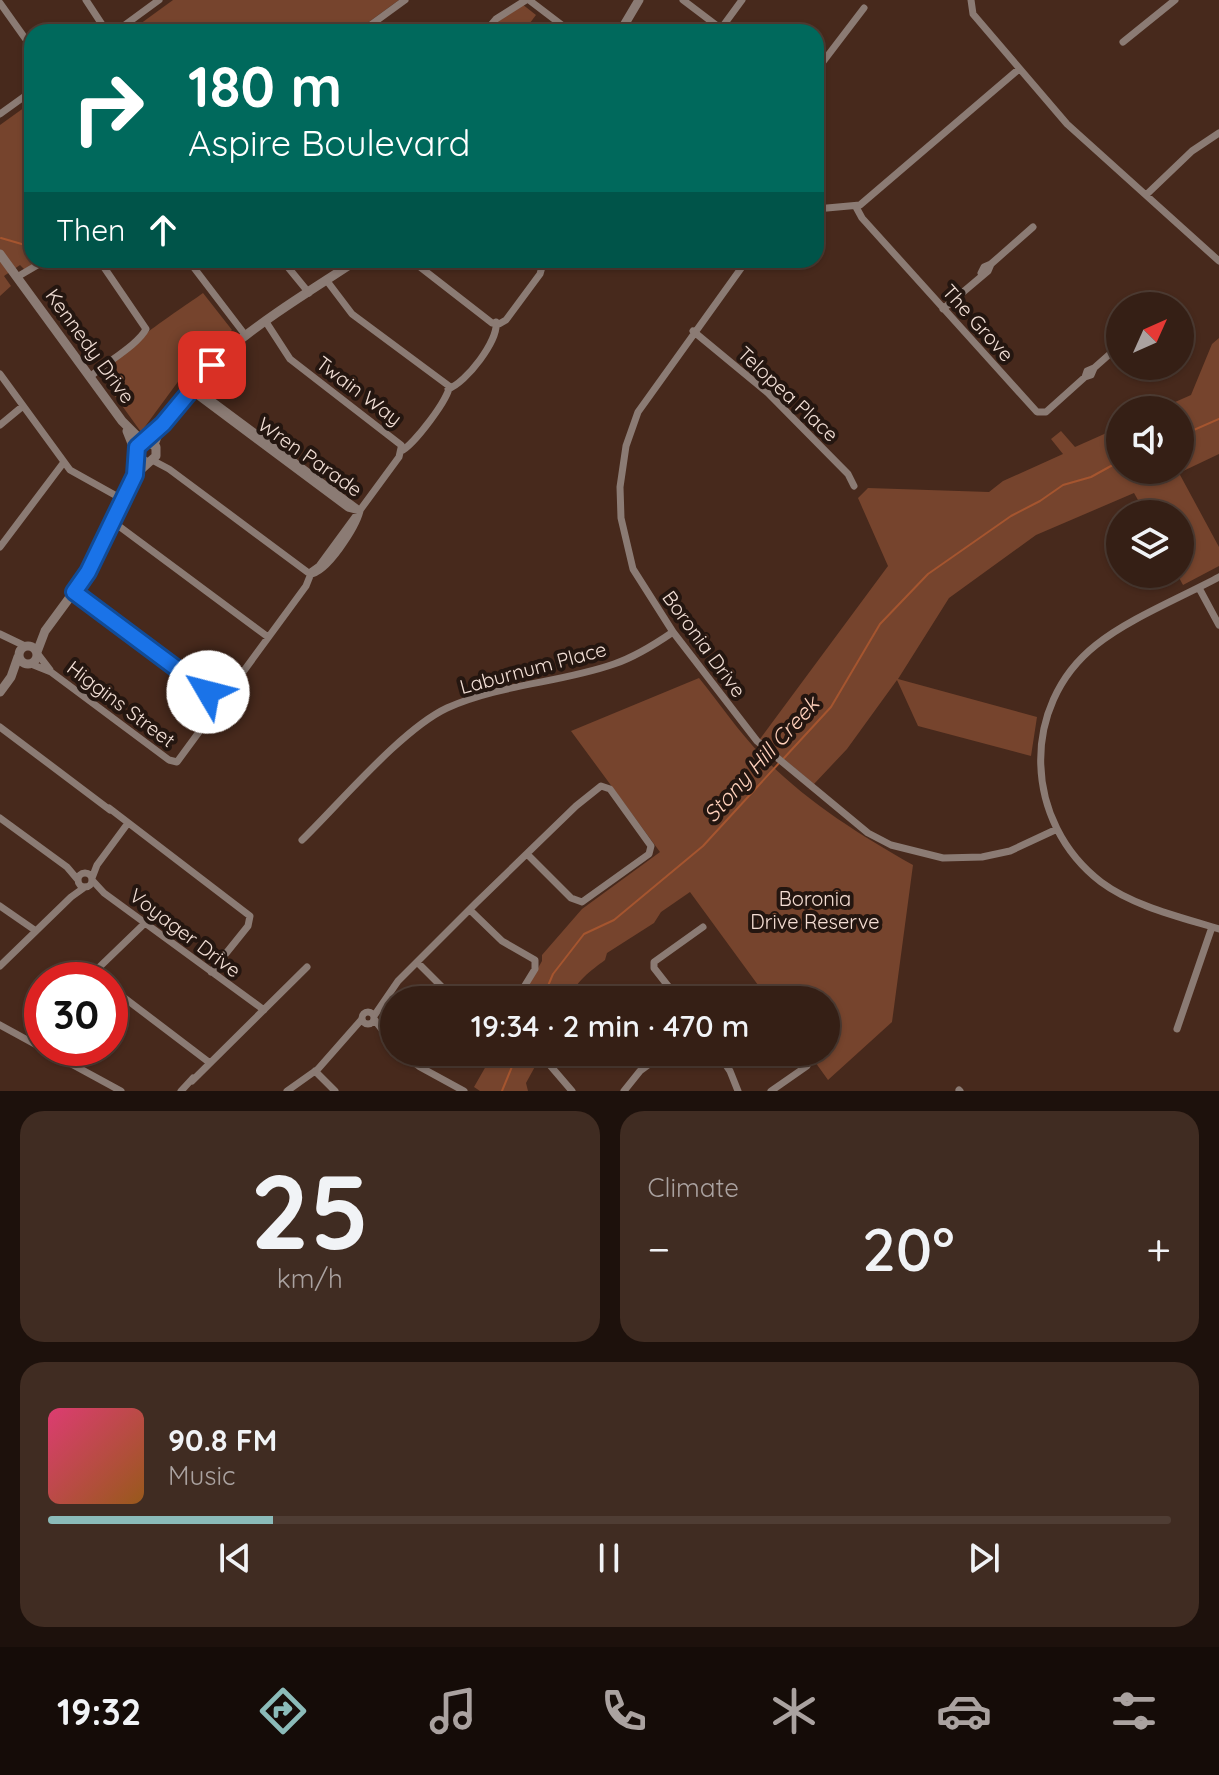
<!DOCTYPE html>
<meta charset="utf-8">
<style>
body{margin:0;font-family:Quicksand,sans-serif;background:#402c22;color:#f1f3f6;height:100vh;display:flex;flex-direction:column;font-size:30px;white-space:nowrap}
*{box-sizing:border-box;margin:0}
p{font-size:26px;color:#aaa2a0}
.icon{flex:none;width:44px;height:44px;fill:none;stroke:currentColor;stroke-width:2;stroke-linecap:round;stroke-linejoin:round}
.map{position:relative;height:1091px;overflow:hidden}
.panel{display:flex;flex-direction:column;gap:20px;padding:20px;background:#1d110c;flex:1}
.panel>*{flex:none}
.hud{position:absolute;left:24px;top:24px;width:800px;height:244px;border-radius:24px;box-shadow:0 2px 6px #0004,0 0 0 2px #4f3d34;background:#00695c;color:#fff;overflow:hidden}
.needle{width:52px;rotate:45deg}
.buttons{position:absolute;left:1106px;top:292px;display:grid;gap:16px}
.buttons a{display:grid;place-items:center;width:88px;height:88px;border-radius:50%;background:#351f15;box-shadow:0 2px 6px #0004,0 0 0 2px #4f3d34;font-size:40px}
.speed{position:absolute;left:24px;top:962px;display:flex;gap:16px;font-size:40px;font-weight:700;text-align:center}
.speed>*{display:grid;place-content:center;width:104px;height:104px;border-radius:50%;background:#351f15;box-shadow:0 2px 6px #0004,0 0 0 2px #4f3d34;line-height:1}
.speed .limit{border:12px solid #d22;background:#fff;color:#111}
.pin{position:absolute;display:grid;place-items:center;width:68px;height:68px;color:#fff;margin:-34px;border-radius:16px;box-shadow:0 4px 12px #0006}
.me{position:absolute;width:88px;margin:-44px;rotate:307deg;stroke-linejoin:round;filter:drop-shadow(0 0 6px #0008)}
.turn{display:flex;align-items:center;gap:28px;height:168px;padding:0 32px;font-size:36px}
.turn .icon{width:104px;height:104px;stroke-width:2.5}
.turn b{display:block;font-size:56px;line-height:68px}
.then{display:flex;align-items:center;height:76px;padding:0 32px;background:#0003;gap:16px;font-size:30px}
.big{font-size:60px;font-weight:600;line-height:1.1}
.panel .card{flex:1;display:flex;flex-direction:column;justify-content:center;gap:12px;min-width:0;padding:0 28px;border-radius:24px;background:#402c22}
.panel .dial{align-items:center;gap:0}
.dial b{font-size:104px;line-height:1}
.song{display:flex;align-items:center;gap:24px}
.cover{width:96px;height:96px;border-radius:12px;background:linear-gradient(135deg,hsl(340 70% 55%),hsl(30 70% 35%))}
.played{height:8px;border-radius:4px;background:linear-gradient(90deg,#8bbbb9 20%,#4f3d34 20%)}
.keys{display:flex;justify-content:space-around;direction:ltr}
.heat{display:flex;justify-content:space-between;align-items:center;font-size:44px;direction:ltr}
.panel .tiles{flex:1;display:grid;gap:20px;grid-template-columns:1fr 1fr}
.card:last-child{grid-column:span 2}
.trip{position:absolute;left:380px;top:986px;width:460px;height:80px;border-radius:40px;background:#351f15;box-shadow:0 2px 6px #0004,0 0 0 2px #4f3d34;font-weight:600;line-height:80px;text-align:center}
.tabs{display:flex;height:128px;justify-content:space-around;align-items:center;background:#150c08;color:#aaa2a0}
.tabs .icon{width:56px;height:56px}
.tabs .selected{color:#8bbbb9}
.tabs b{font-size:36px;color:#f1f3f6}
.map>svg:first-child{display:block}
.green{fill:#76442d}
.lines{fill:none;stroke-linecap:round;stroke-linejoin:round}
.stream{stroke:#a5552f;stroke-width:2}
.minor{stroke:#8b7b74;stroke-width:7}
.tertiary{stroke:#8b7b74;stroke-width:9}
.route-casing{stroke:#114b97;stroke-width:20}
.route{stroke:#1a73e8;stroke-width:14}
.labels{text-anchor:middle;stroke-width:8;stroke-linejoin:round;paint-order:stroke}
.street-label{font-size:20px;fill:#f2dfd6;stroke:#241610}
.park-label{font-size:20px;fill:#f5ded4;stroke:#241610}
.water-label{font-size:22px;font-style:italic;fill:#ffd1bc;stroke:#241610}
</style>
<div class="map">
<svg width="1219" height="1091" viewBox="0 0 1219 1091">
<rect width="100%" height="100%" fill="#47291c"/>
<!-- green -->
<path class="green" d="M173,0H399L355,32H129Z
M522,4L536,15L523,32H489L496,23Z
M32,102V260H40L25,270L20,265L4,276L11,286L0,296V125Z
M203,293L232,330L180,379L141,432L102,378C113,352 178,311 203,293Z
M1219,338V454L1179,473L1219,547V566L1183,585L1177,574H1180V514H1146L1134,493L1036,535L949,598L898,679L1037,717L1031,756L918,726L897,680L847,749L814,784L760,739L888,566L858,498L868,488L989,492L1003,481L1063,454L1051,439L1061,431L1075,447L1120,427V470H1180V410H1157L1191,395L1212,344Z
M699,678C720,704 739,732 762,756C806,801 858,834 913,865L892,1022L828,1080L808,1052H826V1000H769L690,892L661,912L654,923L607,953L605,960C592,970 574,982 570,1000H520L542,961V955L582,909L660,852L571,731Z
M494,1052H543L526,1083L528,1091H480L474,1087Z"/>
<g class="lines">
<!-- stream -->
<path class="stream" d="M1,238L32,247
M1180,436L1219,419
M784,758L831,707L880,624L928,574L1011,516L1040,501L1063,485L1091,477L1120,461
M542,1000L553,974L584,934L614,920L703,846L780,762
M502,1091L518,1052"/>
<!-- minor -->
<path class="minor" d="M86,0L107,32
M529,0L571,32
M683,0L720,28
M971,0L973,14L1067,124L1219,261
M0,3L32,48
M107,30H118L159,0
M720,30L742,0
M361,32L405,0
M485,32L496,19L526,0
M1123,42L1175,0
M816,71L864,8
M0,114L32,91
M1146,195L1192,151L1219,133
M856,207L862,218L1037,412H1046L1085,377L1087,371L1094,368
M816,209L860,205L1019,69
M188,260L246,336
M282,260L309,293
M411,260L492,323L499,324L506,320L540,274L542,267L540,260
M747,260L638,412L626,446L620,487L621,518L633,569L673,632L757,741L868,833L891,845L943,858L982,857L1010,851L1055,830
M981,273L984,267L991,264L1033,227
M17,277L46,260
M327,281L352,314L449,386C451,396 413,446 401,451
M943,309L988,271L991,264
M266,322L290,359L401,445
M693,331L768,393L848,474L854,486
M0,374L70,470L122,499
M90,377C105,363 138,345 146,329L99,260
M1085,377L1091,375L1094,368L1120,345
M191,386L198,396L348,508L360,511
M195,388L358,509
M448,389C466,383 499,340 496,322
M0,425L23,406
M152,460L169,469L310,574C327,573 356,527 360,511
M112,521L268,637
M0,547L64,462
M312,571L319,566L399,457L401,448
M1219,577C1182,597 1128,619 1096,645C1019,706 1024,823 1101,882C1133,906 1180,917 1219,929
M1199,588L1219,625
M74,592L208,692L221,705
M0,634L25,646
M37,653L50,670
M31,664L51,672L169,760L177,762L306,586L312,571
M0,727L110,810
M109,808L250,916L248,926L211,972
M0,818L67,867L78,880
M302,840C339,804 402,729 447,708C500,684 560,683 614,664C635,657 654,645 673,632
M78 880a7 7 0 1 1 14 0a7 7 0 1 1-14 0Z
M92,878L97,865L128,823
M92,880L104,893L264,1010
M0,906L36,931
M471,911L502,941L535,960V969L516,1000
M417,962L455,1000
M0,966L71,897L85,887
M97,970L105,980
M86,980L145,923
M110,987L210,1063
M582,991L595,1000
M679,1000L654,968V962L703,927
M734,1000L750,991L763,1000
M362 1018a6 6 0 1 1 12 0a6 6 0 1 1-12 0Z
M374,1016L398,981L476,903L576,806L601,786L610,789L651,846L649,854L582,902L571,898L527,854
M374,1019L394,1045
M0,1025L42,1048
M1177,1029L1212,927
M28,1040L42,1024
M42,1048L121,1091
M401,1052L420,1067L464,1091
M634,1052L645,1067
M717,1052L730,1071L738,1091
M548,1063L572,1091
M315,1071L335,1091
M192,1081L307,967
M959,1090L960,1091
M181,1091L193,1078
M287,1091L318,1069L362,1019
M624,1091L640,1071L666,1052
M771,1091L807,1066L808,1059L801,1052"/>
<!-- tertiary -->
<path class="tertiary" d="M620,32L639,0
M0,254L122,421L143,442
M127,431L137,456L146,462
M154,445C178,367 293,303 357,260
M19 655a9 9 0 1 1 18 0a9 9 0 1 1-18 0Z
M37,652L45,631L84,578L135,475L156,456V447L147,441
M0,692L11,677L18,657"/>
</g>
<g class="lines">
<defs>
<path id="route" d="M208,692L74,592L88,572L135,475L137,447L163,424L212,365"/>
</defs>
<!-- route casing -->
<use href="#route" class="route-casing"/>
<!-- route -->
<use href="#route" class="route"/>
</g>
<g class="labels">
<!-- street labels -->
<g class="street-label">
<text transform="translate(978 323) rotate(48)" y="7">The Grove</text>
<text transform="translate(90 346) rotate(54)" y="7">Kennedy Drive</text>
<text transform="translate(359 391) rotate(37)" y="7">Twain Way</text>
<text transform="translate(788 394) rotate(43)" y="7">Telopea Place</text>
<text transform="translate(310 457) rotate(35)" y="7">Wren Parade</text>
<text transform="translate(704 644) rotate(54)" y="7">Boronia Drive</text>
<text transform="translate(533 668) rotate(-15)" y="7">Laburnum Place</text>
<text transform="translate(121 704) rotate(37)" y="7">Higgins Street</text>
<text transform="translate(185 933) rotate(37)" y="7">Voyager Drive</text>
</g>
<!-- park labels -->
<g class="park-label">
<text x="815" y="906">Boronia<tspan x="815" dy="23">Drive Reserve</tspan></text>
</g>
<!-- water labels -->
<g class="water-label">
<text transform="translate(761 759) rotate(-48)" y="8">Stony Hill Creek</text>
</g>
</g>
</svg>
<div class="buttons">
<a><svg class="needle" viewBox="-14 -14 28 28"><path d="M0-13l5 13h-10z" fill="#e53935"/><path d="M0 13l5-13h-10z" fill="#aaa2a0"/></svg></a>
<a><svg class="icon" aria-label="sound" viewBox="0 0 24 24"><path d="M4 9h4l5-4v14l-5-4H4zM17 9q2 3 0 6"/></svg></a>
<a><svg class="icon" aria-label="layers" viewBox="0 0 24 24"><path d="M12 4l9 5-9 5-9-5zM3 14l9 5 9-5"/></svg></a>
</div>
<div class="speed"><div class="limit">30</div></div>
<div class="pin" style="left:212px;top:365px;background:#d93025"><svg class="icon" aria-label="arrive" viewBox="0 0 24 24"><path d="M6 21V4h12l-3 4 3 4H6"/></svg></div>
<svg class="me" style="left:208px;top:692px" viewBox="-20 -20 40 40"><circle r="19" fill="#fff"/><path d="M0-13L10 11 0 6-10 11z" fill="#1a73e8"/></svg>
<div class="trip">19:34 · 2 min · 470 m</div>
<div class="hud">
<div class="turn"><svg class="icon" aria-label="right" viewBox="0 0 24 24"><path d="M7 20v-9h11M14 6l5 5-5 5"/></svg><div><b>180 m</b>Aspire Boulevard</div></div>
<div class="then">Then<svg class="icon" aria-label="ahead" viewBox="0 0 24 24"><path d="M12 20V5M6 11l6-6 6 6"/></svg></div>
</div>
</div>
<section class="panel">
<div class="tiles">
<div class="card dial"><b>25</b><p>km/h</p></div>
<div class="card"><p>Climate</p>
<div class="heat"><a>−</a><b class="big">20°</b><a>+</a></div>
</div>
<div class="card">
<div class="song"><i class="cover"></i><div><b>90.8 FM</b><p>Music</p></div></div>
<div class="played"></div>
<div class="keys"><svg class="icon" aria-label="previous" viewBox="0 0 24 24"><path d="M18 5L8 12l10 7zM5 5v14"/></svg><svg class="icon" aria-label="pause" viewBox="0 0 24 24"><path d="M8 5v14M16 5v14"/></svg><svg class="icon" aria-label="next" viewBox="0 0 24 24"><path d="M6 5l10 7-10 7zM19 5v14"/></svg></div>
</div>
</div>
</section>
<nav class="tabs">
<b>19:32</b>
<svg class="icon selected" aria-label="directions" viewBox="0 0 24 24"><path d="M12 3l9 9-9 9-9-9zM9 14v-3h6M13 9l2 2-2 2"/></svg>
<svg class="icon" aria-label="music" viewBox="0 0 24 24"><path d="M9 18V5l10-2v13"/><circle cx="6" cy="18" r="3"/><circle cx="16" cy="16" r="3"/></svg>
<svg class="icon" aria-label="phone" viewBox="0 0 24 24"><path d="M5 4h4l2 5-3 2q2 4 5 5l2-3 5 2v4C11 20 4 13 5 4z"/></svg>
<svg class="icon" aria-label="climate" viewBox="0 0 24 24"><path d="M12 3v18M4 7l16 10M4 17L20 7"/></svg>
<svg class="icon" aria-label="car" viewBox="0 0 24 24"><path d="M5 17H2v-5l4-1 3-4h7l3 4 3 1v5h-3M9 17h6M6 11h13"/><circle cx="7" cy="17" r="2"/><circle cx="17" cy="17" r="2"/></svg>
<svg class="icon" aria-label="filters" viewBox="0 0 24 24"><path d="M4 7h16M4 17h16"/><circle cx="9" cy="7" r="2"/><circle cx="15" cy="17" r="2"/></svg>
</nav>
